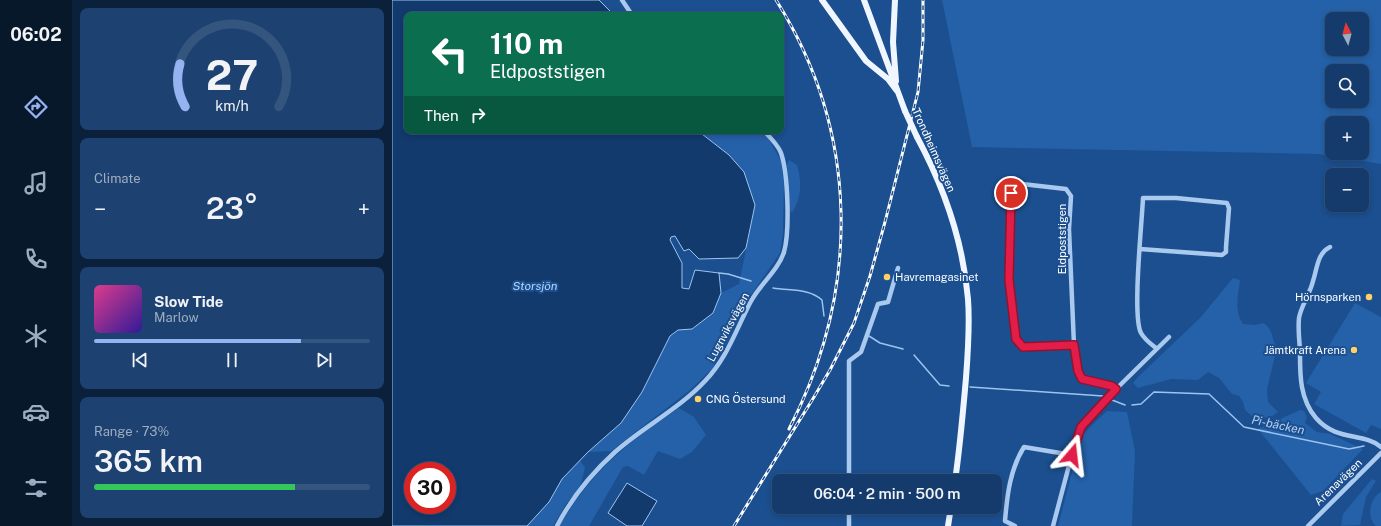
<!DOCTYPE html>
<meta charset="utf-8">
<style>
body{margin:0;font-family:"Public Sans",sans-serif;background:#1d4271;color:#f1f3f6;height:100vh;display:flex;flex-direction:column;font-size:15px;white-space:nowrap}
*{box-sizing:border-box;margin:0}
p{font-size:13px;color:#9dadc1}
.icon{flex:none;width:22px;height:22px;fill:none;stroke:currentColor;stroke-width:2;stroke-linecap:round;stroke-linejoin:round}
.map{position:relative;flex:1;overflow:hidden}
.drawer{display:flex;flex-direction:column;gap:8px;padding:8px;background:#0b203b;width:320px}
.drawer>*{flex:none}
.hud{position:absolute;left:12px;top:12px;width:380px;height:122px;border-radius:8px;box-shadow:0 2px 6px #0003,0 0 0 1px #33557e;background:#0b6e4f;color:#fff;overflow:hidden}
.needle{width:26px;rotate:354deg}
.tools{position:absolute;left:933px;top:12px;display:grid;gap:8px}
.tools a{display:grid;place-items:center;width:44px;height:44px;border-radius:8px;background:#143b6b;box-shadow:0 2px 6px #0003,0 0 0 1px #33557e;font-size:20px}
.speed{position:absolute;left:12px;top:462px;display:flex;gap:8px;font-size:20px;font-weight:700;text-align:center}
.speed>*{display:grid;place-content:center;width:52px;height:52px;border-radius:50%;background:#143b6b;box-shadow:0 2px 6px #0003,0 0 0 1px #33557e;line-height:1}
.speed .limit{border:6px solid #d22;background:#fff;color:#111}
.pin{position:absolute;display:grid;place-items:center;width:34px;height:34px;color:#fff;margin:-17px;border:2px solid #fff;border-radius:50%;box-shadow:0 1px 4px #0007}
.me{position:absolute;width:44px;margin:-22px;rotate:17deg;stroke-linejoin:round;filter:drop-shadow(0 0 3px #0008)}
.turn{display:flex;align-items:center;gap:14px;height:84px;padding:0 20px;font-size:18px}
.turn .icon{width:52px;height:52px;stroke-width:2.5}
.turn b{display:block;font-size:28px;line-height:34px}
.then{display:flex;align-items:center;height:38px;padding:0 20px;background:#0003;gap:8px;font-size:15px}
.big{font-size:30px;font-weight:600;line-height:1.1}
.drawer .tile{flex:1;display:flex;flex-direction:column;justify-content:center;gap:6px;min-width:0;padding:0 14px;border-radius:8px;background:#1d4271}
.drawer .dial{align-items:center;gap:0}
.dial svg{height:104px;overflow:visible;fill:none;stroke:#33557e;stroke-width:7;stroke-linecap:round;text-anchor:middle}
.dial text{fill:#f1f3f6;stroke:none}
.song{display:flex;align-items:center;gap:12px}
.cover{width:48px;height:48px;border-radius:6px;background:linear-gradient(135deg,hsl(330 70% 55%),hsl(250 70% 35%))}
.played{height:4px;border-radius:2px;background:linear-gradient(90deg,#95b2f1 75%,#33557e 75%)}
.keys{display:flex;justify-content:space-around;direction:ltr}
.heat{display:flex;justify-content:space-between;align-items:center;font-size:22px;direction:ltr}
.charge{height:6px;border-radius:3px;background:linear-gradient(90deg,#34c759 73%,#33557e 0)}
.trip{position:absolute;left:380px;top:474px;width:230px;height:40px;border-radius:8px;background:#143b6b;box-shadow:0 2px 6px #0003,0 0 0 1px #33557e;font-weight:600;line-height:40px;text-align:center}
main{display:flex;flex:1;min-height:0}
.menu{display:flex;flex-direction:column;width:72px;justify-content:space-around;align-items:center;background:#08182b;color:#9dadc1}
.menu .icon{width:28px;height:28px}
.menu .current{color:#95b2f1}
.menu b{font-size:18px;color:#f1f3f6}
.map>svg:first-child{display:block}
.green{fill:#2461a8;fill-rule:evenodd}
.water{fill:#123a6d;stroke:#9cc4f0;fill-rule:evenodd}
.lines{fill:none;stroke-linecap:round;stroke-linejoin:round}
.stream{stroke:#9cc4f0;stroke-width:1.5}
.minor{stroke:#a9c9ee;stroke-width:4.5}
.major{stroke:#f0f6ff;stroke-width:6}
.rail-casing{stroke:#fff;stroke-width:3}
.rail{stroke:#1b4f8f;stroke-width:1.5;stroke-dasharray:4.5;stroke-linecap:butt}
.major-bridge{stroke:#f0f6ff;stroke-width:6}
.route-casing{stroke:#92132f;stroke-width:10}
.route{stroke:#e11d48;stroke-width:7}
.poi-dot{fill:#ffd166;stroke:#1b4f8f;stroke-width:1.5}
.labels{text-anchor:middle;stroke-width:4;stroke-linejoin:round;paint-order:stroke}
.street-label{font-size:11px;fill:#fff;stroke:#1b4f8f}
.poi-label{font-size:11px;fill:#fff;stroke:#1b4f8f;text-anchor:start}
.water-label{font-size:12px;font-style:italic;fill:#b5d3f5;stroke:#1b4f8f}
</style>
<main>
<nav class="menu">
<b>06:02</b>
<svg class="icon current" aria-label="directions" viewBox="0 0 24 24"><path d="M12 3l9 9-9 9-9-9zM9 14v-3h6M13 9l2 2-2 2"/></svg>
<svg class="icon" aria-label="music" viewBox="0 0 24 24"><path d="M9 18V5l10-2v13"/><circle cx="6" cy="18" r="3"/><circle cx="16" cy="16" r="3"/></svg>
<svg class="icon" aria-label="phone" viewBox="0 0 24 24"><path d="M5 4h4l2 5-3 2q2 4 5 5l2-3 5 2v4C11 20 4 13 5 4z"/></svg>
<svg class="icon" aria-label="climate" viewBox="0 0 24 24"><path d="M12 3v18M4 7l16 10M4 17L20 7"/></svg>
<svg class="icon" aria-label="car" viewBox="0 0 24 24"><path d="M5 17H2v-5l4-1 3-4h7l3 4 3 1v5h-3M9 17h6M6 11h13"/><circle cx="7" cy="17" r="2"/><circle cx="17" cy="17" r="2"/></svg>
<svg class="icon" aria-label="filters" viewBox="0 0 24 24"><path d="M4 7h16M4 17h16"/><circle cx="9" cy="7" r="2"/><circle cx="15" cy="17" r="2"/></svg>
</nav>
<section class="drawer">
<div class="tile dial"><svg viewBox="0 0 100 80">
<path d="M14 69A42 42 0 1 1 86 69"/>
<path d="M14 69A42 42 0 0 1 10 36" stroke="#95b2f1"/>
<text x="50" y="56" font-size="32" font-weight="700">27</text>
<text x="50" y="72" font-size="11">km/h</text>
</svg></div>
<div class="tile"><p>Climate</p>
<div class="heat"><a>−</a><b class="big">23°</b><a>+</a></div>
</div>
<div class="tile">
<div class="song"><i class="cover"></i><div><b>Slow Tide</b><p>Marlow</p></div></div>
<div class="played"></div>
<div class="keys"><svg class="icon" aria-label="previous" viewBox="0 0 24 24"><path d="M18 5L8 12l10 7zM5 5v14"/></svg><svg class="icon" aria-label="pause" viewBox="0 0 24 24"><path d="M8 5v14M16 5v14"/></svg><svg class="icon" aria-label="next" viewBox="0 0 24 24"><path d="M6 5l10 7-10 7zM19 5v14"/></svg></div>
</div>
<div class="tile"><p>Range · 73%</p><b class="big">365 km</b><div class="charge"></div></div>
</section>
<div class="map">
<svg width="989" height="526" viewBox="0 0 989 526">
<rect width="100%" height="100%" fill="#1b4f8f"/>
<!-- green -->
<path class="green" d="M550,0H989V164L926,154L580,147ZM940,19H970V49H940ZM940,71H970V101H940ZM940,123H970V153H940Z
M302,131H368L376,138L389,161L392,184L391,233L388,253L353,304L337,339L320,369L298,390L219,451L196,452L229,423L250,392L278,336L286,330L300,329L321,313L329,293L347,284L363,205L352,172L337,155L310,134Z
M397,160L405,165C410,183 410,196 400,213L397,209L395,164Z
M841,278L848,280C846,296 842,310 851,324L863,325L871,323C882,329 879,339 885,348L875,389L876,402L886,412L880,416L864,420L853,410L851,402L847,396L840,394L827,378L816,372L806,380L779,379L746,388L741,383L746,377L808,318Z
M963,303L989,317V429L979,425L974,433L922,404L929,392L914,383Z
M287,408L302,417L314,435L300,452L288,459L266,451L252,475L236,466L231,467L197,526H167C184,499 203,473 228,452C246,436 267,422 287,408Z
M908,410L912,411L915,417L913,423L925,432L938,434L971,449L931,491L919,495L866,429Z
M715,411L735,412L743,451L740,526H666L689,438L700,425Z
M188,460L193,468L188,487L174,504L161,526H135L157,502L170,479Z
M980,479L984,481L974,497L968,525L949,526L951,514Z
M989,492V526H984C974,518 978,497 989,492Z"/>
<!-- water -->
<path class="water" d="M0,0H207L222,15H15V131H302L310,134L337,155L352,172L363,205L354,248L346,258L307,259L297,249L292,251L283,236L279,237L278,240L290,263V288L297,289L303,270L327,273L329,293L321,313L300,329L286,330L278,336L250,392L229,423L196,452L170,479L157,502L135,526H0ZM21,471H55V505H21Z
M235,483L265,501L250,526H235L216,513Z"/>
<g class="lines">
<!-- stream -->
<path class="stream" d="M327,273L336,274L359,281
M381,288C398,291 417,288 430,300L432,316
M477,336L488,343L511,349
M522,355L548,385L557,386
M578,387L711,396
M720,400L733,405
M740,405L749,404L762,392L817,394L852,427L957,449L972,446"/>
<!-- minor -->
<path class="minor" d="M230,0L240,15
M938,247C925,253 925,270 921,281C918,294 909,306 907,318C906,328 907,339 908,349C908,373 907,398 924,418C945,442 971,432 989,447
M748,249L830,255L834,252V247L837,208L835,203L784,198H751C750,222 740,316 749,333C753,340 759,344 764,348
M682,345L631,347L624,339L617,280L618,202L621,184H630L674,189L679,196L677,229L682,345L686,371L690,379L720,386L724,389
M457,481V361L469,352L486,304L496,302L506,268
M457,507V526
M165,526C179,499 200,473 223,452C251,427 287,409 313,381C335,358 344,330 358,303C367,285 386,271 392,252C398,231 396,173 389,153C386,145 378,137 372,131
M623,526L613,521C615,496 618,469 632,447L680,455
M661,526L684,439L689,427L720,393L777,337
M916,526L989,453"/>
<!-- major -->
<path class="major" d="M430,0L474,61L496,79L505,91
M472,0L513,111
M503,0L501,42L504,81
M525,137C552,187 571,241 576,299C578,325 576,352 574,378C571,412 568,447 563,481
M556,526L559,507"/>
<defs>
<path id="rail" d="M384,0C468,133 469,290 397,429
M342,526L422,397L438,370L462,323L478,276L493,222L526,92L531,40V0"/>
</defs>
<!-- rail casing -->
<use href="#rail" class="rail-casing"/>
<!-- rail -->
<use href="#rail" class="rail"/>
<!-- major-bridge -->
<path class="major-bridge" d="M513,111L525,137"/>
</g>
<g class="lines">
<defs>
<path id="route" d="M619,193L617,280L624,339L631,347L682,345L686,371L690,379L720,386L724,389L689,427L680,455"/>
</defs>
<!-- route casing -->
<use href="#route" class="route-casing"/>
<!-- route -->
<use href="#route" class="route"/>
</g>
<!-- markers -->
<g class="poi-dot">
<circle cx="495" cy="277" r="4"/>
<circle cx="977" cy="297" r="4"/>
<circle cx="962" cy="350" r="4"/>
<circle cx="306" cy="399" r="4"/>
</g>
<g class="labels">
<!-- street labels -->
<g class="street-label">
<text transform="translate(542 150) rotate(66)" y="4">Trondheimsvägen</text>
<text transform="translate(670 239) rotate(-90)" y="4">Eldpoststigen</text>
<text transform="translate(336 327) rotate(-62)" y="4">Lugnviksvägen</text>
<text transform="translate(946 482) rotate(-44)" y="4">Arenavägen</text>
</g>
<!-- poi labels -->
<g class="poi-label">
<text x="503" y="281">Havremagasinet</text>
<text x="969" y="301" text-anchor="end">Hörnsparken</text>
<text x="954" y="354" text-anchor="end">Jämtkraft Arena</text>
<text x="314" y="403">CNG Östersund</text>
</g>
<!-- water labels -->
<g class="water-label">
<text x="143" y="290">Storsjön</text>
<text transform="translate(886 425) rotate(12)" y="4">Pi-bäcken</text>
</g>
</g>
</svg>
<div class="tools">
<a><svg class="needle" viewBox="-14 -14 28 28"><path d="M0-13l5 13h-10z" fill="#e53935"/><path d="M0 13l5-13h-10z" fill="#9dadc1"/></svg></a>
<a><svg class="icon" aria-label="search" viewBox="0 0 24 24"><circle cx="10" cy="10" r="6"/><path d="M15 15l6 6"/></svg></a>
<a>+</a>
<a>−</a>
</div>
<div class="speed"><div class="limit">30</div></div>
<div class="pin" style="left:619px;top:193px;background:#d93025"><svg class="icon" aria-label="arrive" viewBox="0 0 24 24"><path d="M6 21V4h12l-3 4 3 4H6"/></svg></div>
<svg class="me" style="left:680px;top:455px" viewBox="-20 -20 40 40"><path d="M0-17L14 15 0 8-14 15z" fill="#e11d48" stroke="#fff" stroke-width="4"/></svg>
<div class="trip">06:04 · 2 min · 500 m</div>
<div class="hud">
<div class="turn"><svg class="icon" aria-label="left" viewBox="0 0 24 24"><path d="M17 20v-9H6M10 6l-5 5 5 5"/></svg><div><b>110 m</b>Eldpoststigen</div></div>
<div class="then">Then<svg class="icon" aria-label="right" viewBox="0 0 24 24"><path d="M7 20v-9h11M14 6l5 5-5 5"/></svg></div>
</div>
</div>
</main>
